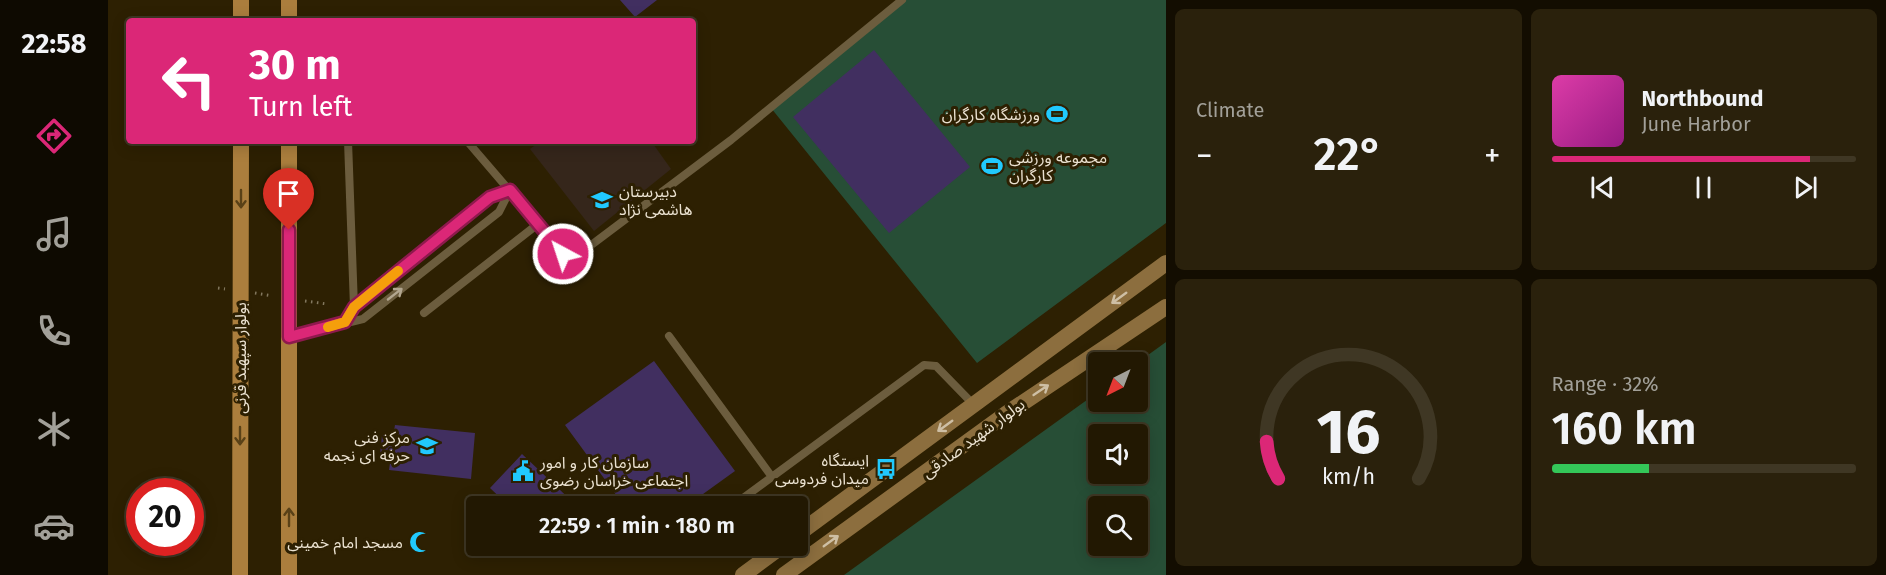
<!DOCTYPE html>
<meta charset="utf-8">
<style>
body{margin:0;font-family:"Fira Sans","Noto Sans Arabic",sans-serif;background:#2a210c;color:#f1f3f6;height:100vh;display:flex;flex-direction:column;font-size:22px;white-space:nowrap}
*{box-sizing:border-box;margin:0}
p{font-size:20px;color:#a2a099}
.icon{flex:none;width:33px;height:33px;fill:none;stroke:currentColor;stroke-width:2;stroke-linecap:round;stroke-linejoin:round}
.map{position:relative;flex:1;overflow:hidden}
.details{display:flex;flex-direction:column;gap:9px;padding:9px;background:#130d01;width:720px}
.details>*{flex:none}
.banner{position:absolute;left:18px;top:18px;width:570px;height:126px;border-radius:6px;box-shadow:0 3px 15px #0003,0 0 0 2px #3f3724;background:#db2777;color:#fff;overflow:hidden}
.needle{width:39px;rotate:222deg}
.fabs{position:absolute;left:980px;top:352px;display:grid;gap:12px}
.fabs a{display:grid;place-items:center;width:60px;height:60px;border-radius:6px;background:#221802;box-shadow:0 3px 15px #0003,0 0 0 2px #3f3724;font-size:30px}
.speed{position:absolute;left:18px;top:478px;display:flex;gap:12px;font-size:30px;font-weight:700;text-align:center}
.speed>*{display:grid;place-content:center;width:78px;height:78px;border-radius:50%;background:#221802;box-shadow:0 3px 15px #0003,0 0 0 2px #3f3724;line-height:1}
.speed .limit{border:9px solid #d22;background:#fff;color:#111}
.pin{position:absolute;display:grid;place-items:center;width:51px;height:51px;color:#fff;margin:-62px -26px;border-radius:50% 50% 50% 0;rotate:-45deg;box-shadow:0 0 6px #0007}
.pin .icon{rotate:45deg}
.me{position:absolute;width:66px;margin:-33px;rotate:320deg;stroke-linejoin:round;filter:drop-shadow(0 0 4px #0008)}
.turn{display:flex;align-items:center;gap:21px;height:126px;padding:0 24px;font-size:27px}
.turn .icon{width:78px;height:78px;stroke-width:2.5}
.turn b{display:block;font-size:42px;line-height:51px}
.big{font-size:45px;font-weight:600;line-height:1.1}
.details .card{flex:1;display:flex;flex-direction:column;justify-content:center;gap:9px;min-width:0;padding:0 21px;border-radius:9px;background:#2a210c}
.details .dial{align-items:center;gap:0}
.dial svg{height:156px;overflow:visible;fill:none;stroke:#3f3724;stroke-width:7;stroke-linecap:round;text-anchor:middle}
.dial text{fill:#f1f3f6;stroke:none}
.song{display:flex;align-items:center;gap:18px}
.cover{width:72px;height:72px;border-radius:9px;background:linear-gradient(135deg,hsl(320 70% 55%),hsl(310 70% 35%))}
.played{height:6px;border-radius:3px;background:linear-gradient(90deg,#db2777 85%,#3f3724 85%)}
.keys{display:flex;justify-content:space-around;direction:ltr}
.heat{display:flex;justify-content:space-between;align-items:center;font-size:33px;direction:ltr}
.charge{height:9px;border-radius:4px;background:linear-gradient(90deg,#34c759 32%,#3f3724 0)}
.details .tiles{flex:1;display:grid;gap:9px;grid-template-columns:repeat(2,1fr)}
.trip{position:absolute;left:358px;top:496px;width:342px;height:60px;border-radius:6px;background:#221802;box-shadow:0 3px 15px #0003,0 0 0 2px #3f3724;font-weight:600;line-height:60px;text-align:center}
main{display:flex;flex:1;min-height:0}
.tab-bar{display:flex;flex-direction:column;width:108px;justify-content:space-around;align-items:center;background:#0e0a01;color:#a2a099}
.tab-bar .icon{width:42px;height:42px}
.tab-bar .on{color:#db2777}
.tab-bar b{font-size:27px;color:#f1f3f6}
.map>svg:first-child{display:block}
.education{fill:#35261b}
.green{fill:#274e36;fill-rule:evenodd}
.building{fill:#412f60}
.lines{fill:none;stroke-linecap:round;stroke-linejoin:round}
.path{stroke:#83785f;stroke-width:3;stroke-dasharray:1.5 4.5;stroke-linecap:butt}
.service{stroke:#6c5d3e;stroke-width:8}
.secondary{stroke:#8c6e3e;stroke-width:16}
.primary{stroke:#ab7e3d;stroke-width:16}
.oneway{stroke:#594117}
.oneway2{stroke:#b2a68f}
.oneway3{stroke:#cebfa5}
.route-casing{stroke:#8e194d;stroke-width:15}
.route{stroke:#db2777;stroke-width:10}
.slow{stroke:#f59e0b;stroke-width:10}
.labels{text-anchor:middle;stroke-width:6;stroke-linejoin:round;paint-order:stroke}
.poi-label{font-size:16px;fill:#ebe2d1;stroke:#2d2002;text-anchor:end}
.street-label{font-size:16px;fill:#ebe2d1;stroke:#2d2002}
</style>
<main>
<nav class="tab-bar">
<b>22:58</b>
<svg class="icon on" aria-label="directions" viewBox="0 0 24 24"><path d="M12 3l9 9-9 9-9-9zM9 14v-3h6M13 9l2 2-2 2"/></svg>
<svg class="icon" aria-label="music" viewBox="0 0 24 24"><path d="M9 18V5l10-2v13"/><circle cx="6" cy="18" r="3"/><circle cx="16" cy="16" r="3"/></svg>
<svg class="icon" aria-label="phone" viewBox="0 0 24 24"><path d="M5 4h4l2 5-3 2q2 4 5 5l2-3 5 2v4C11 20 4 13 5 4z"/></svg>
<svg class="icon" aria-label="climate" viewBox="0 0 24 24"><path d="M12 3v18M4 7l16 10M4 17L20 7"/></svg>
<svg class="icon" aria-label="car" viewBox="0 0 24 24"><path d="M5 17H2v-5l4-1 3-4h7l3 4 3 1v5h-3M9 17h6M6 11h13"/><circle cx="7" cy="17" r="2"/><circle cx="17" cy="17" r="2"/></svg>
</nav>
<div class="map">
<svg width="1058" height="575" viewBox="0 0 1058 575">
<rect width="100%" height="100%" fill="#2d2002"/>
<!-- education -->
<path class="education" d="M433,141H543L563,169L486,231L422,149Z"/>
<!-- green -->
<path class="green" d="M798,0H1058V223L869,363L663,108Z
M1058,342V575H736L990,392V402H1029V363ZM990,435H1029V474H990ZM990,507H1029V546H990Z"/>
<!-- building -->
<path class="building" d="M512,0H549L527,17Z
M766,50L862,167L781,233L685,117Z
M546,361L627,471L577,507H517L457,425Z
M287,425L367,433L363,479L281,470L283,456L272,455L274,435L285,437Z
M414,454L470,507H402L382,488Z"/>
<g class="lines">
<!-- path -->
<path class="path" d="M110,288L117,289
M147,293L164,296
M197,301L219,304"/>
<!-- service -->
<path class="service" d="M240,141L246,307
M359,141L455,253
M450,270L623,140L794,0
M316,313L430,224
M237,323L246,307L382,197L402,190
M561,336L664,477
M181,337L255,319L391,212L402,190
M623,507L816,365L828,366L866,405"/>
<!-- secondary -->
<path class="secondary" d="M690,534L1058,263
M635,575L674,546
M676,575L898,414L1058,307"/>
<!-- primary -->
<path class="primary" d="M133,21V0
M181,21V0
M181,141V575
M132,575L133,141"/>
</g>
<!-- one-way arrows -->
<defs><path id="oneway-shaft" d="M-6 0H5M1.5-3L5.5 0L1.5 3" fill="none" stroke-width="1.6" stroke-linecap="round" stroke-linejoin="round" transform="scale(1.5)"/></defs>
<g class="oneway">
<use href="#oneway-shaft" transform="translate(133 199) rotate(90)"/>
<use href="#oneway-shaft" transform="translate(132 436) rotate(90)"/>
<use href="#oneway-shaft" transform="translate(181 517) rotate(-90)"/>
</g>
<use class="oneway2" href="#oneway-shaft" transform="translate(287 294) rotate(-38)"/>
<g class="oneway3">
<use href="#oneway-shaft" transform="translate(1011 298) rotate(144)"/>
<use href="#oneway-shaft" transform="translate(933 390) rotate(-34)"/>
<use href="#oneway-shaft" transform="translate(837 426) rotate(144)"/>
<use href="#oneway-shaft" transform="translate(723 541) rotate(-36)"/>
</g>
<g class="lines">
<defs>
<path id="route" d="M181,230V337L237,322L246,307L382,197L402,190L455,254"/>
</defs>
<!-- route casing -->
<use href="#route" class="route-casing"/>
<!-- route -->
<use href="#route" class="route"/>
<!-- slow -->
<path class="slow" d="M220,327L237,322L246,307L290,271"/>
</g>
<!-- icons -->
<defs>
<symbol id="stadium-bare" viewBox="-9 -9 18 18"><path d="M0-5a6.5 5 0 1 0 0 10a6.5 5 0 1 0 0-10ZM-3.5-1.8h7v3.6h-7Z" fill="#21c9fd" stroke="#2d2002" stroke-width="2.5" paint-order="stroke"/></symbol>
<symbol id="school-bare" viewBox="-9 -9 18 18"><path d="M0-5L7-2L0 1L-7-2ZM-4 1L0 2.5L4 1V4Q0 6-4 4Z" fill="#21c9fd" stroke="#2d2002" stroke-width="2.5" paint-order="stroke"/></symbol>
<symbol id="bus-bare" viewBox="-9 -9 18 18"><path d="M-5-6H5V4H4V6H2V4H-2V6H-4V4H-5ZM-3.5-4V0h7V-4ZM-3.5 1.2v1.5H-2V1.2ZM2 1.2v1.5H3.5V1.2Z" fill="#21c9fd" stroke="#2d2002" stroke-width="2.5" paint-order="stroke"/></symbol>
<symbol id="civic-bare" viewBox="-9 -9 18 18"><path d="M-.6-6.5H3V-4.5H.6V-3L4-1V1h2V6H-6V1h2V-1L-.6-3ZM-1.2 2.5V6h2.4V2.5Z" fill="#21c9fd" stroke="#2d2002" stroke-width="2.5" paint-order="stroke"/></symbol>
<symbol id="mosque-bare" viewBox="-9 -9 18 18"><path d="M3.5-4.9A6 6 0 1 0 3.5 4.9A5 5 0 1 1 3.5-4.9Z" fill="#21c9fd" stroke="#2d2002" stroke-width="2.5" paint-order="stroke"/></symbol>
</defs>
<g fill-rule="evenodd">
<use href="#stadium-bare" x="934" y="99" width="30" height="30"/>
<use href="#stadium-bare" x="869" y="151" width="30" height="30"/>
<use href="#school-bare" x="479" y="185" width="30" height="30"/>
<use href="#school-bare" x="304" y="431" width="30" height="30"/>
<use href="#bus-bare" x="763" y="454" width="30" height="30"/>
<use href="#civic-bare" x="400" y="456" width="30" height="30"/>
<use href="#mosque-bare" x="297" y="527" width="30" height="30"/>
</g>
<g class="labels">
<!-- poi labels -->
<g class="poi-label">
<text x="932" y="120">ورزشگاه کارگران</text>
<text x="901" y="163" text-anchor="start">مجموعه ورزشی<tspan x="901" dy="18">کارگران</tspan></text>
<text x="511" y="197" text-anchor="start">دبیرستان<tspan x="511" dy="18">هاشمی نژاد</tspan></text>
<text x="302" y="443">مرکز فنی<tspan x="302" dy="18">حرفه ای نجمه</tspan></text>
<text x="761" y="466">ایستگاه<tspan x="761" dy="18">میدان فردوسی</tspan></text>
<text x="432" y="468" text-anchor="start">سازمان کار و امور<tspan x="432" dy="18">اجتماعی خراسان رضوی</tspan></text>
<text x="295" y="548">مسجد امام خمینی</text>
</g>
<!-- street labels -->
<g class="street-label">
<text transform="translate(132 358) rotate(-90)" y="6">بولوار سپهبد قرنی</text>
<text transform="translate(865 438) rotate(-36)" y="6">بولوار شهید صادقی</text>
</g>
</g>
</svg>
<div class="fabs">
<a><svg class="needle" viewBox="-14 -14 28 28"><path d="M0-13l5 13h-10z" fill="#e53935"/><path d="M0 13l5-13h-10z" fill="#a2a099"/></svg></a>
<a><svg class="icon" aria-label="sound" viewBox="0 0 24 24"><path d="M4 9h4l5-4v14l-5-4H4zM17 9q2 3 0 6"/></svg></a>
<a><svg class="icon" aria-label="search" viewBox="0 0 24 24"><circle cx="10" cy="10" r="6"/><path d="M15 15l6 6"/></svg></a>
</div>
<div class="speed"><div class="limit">20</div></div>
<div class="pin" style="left:181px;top:230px;background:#d93025"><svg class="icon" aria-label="arrive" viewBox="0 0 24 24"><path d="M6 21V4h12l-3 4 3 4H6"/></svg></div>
<svg class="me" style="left:455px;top:254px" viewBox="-20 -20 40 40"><circle r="17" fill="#db2777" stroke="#fff" stroke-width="3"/><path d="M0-11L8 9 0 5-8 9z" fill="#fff"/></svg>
<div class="trip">22:59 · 1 min · 180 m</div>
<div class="banner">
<div class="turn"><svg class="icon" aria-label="left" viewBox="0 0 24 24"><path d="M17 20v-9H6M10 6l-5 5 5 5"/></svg><div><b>30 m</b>Turn left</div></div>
</div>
</div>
<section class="details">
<div class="tiles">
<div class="card"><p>Climate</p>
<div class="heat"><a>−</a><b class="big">22°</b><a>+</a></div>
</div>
<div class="card">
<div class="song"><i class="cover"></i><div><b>Northbound</b><p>June Harbor</p></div></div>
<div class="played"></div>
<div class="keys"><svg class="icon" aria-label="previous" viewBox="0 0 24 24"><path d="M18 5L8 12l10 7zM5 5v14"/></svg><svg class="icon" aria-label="pause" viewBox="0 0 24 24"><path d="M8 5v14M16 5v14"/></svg><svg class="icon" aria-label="next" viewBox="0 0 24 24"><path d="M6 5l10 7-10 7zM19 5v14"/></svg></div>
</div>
<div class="card dial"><svg viewBox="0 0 100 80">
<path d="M14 69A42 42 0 1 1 86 69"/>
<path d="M14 69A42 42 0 0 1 8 50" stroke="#db2777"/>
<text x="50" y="56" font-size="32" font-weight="700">16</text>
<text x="50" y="72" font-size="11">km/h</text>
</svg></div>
<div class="card"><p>Range · 32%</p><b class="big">160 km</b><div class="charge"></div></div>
</div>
</section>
</main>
